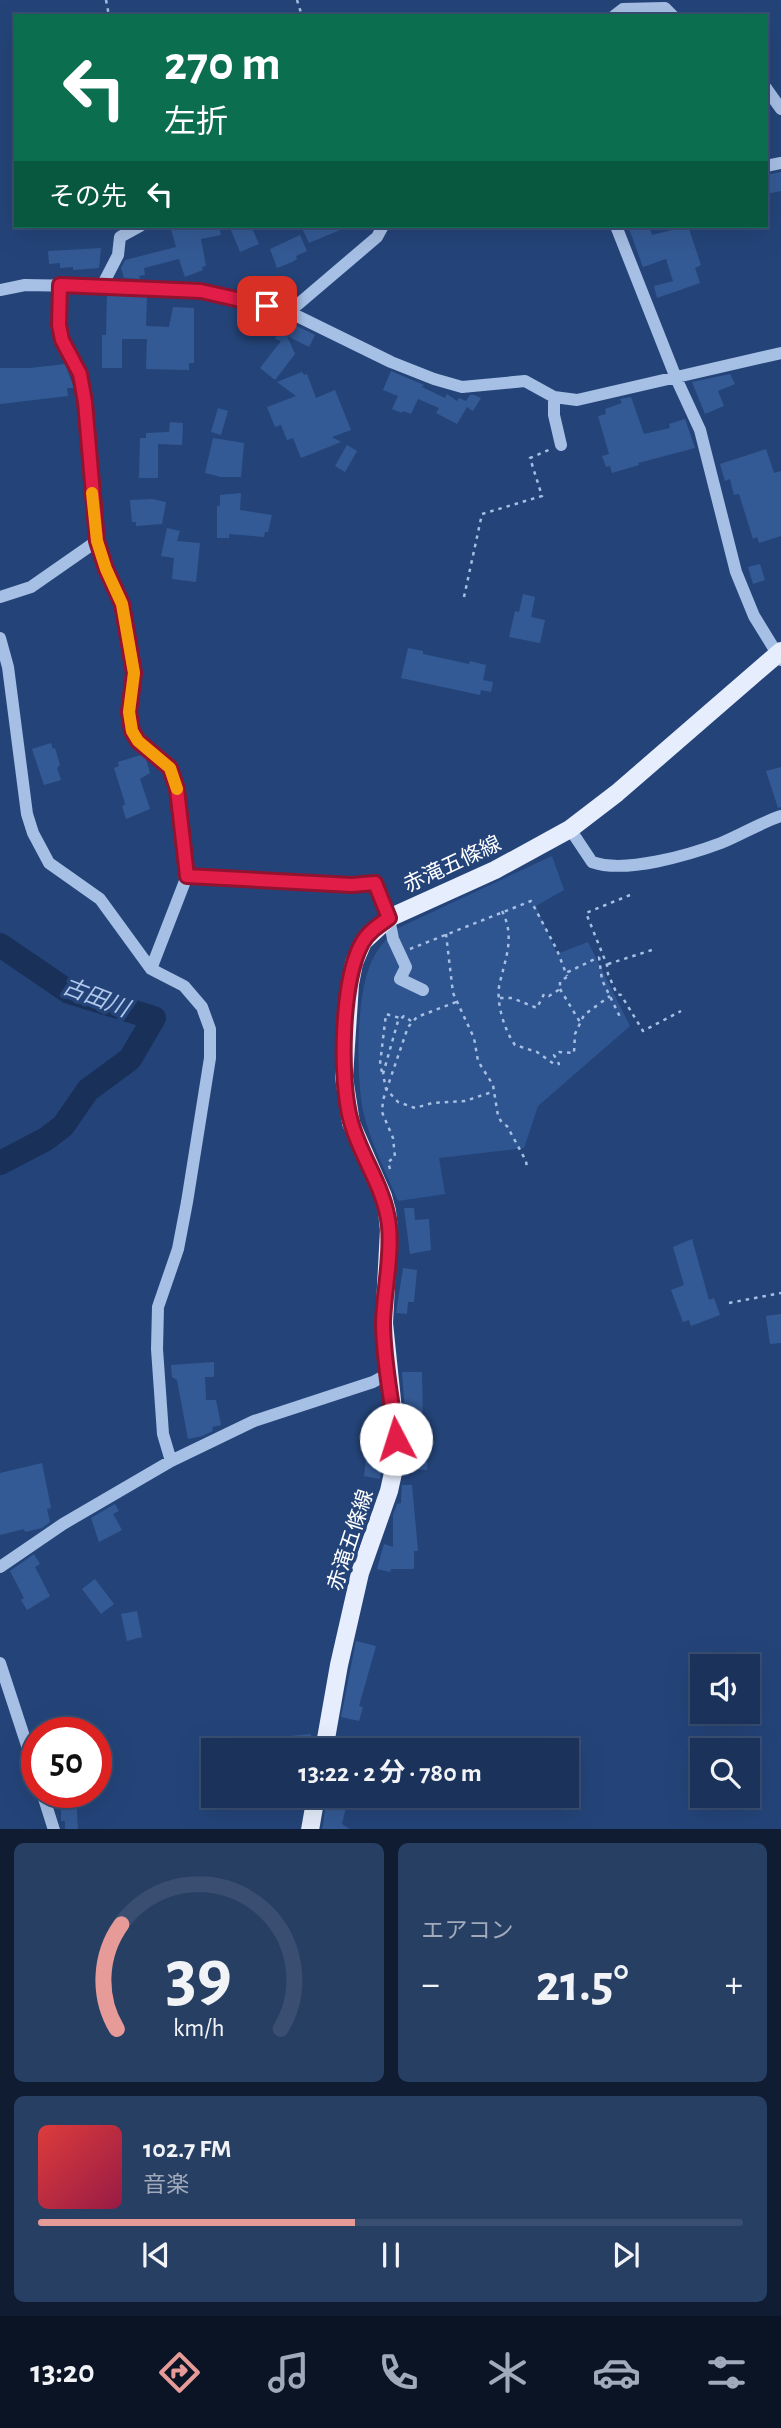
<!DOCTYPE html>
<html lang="ja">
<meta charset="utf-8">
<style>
body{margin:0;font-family:"Alegreya Sans","Noto Sans JP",sans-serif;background:#283f64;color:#f1f3f6;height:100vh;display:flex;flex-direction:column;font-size:26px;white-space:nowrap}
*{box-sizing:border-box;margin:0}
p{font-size:23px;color:#a0aabb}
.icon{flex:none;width:38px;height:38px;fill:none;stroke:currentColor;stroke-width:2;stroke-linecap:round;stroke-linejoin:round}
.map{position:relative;height:1829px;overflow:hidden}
.drawer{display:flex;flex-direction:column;gap:14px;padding:14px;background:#0f1c32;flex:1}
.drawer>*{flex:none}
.hud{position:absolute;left:14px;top:14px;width:754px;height:214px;border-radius:0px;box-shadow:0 7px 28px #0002,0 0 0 2px #394e71;background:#0b6e4f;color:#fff;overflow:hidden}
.buttons{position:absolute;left:690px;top:1654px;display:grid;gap:14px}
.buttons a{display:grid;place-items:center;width:70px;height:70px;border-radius:0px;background:#1b335b;box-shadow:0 7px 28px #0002,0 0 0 2px #394e71;font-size:35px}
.speed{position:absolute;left:21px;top:1717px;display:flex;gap:14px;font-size:35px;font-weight:700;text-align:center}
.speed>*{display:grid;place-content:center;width:91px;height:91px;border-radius:50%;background:#1b335b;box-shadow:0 7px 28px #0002,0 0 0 2px #394e71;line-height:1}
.speed .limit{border:10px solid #d22;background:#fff;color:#111}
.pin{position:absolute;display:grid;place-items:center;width:60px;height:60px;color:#fff;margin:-30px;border-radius:14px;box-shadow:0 4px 10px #0006}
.me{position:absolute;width:77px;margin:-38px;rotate:355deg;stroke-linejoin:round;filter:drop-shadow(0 0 5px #0008)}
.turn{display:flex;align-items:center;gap:24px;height:147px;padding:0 35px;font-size:32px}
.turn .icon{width:91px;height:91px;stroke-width:2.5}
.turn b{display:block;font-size:49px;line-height:60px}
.then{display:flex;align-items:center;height:66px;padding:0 35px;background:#0003;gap:14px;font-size:26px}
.big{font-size:52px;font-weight:700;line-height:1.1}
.drawer .widget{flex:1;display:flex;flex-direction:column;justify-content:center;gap:10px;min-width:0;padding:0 24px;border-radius:10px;background:#283f64}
.drawer .dial{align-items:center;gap:0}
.dial svg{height:182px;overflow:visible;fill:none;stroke:#394e71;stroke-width:7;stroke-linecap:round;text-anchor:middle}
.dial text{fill:#f1f3f6;stroke:none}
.song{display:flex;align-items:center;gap:21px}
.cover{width:84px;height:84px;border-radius:10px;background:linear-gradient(135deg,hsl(0 70% 55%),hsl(340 70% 35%))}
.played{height:7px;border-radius:4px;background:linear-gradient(90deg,#e69b98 45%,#394e71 45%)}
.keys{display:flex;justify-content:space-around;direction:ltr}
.heat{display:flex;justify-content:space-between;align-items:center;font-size:38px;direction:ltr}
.drawer .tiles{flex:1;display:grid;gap:14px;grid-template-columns:1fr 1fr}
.widget:last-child{grid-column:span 2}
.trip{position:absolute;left:201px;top:1738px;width:378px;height:70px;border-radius:0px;background:#1b335b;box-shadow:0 7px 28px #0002,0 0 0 2px #394e71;font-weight:700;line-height:70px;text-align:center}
.tabs{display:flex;height:112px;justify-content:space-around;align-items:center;background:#0b1424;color:#a0aabb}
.tabs .icon{width:49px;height:49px}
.tabs .on{color:#e69b98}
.tabs b{font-size:32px;color:#f1f3f6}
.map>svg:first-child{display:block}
.green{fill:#2f5590}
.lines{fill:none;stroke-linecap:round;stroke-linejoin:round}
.river{stroke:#193159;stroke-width:24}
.building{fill:#345a95}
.path{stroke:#a6bfe4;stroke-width:2.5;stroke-dasharray:3.5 5;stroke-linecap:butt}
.minor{stroke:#a6bfe4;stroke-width:12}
.major{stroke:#e6edfc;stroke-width:18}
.route-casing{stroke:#92132f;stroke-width:18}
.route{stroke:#e11d48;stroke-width:12}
.slow{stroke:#f59e0b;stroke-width:12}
.labels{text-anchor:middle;stroke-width:7;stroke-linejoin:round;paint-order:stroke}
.street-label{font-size:21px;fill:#fff;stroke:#244479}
.water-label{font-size:23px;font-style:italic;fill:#b1c9ec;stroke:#244479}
</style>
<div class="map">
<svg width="781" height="1830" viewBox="0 0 781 1830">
<rect width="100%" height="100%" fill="#244479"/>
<!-- green -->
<path class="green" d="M552,856L564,890L536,906L557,954L588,942L630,1026L538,1106L524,1148L439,1158L445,1194L398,1201C386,1172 370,1141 363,1111C356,1075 356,996 371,963C377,949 386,939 396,929Z"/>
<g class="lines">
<!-- river -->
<path class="river" d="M0,945L69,992L154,1018L130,1059L88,1090L63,1126L46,1139L0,1163"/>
</g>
<!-- building -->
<path class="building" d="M781,172V191L766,194V175Z
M170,226H194L195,229L219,226L221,235L201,239L206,266L202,267L203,270L185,277L179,259L144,268L145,275L139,276L140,279L124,278L121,268L125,260L176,247Z
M241,226H251L259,244L240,252L231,230Z
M301,226H350L309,243Z
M628,226H649L652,235L688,226L701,265L695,268L700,283L657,298L654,286L673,281L666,259L643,267Z
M300,235L307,251L296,256L297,259L292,262L277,268L270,249Z
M101,248L99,268L73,270V267L60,268V263L49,264L48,251Z
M107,295L147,297L146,326L169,327L173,307L194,308V363H189V370L146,369L147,339H122V368H102V335H106Z
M285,320L315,335L309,347L287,336L295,354L275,380L260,368L281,341L275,339Z
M65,364L74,388H67L68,396L0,404V368H30Z
M391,371L424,385L422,387L445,398L447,394L457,401L459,398L466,401L470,395H474L481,398L473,411L467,407L457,424L436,413L439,408L418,399L411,414L403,411L402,413L392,409L398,396L383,390Z
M302,372L304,375L307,374L316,398L335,390L351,430L332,437L341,442L301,458L293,438L287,440L281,425L275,427L267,407L296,396L277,382Z
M730,374L735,384L718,391L724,406L705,414L692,382Z
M631,397L644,434L670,428L669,424L685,419L695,448L638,463L639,465L612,473L610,466L606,467L602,456L609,454L598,416L606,414L605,409L622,403L620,399Z
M218,408L228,411L221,435L211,432Z
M170,422L183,423L182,445L158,444V478H139L140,438H146V433L169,432Z
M213,438L244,443L241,477H221L205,473Z
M347,445L357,451L345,472L335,466Z
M766,449L774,473L781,471V536L759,543L757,537L753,539L739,494L734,495L730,479L725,481L720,464Z
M241,493L240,510L272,515L268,532H265L264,537L229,534V538H217V506H220V495Z
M152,499L166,502L162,524L136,526V522H132L130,500Z
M167,528L180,531L177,541L200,543L196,582L172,579L174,558L161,556Z
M760,564L765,580L753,584L748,567Z
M523,594L535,597L531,617L545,620L540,643L509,637L515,611L519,612Z
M408,648L423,651V654L469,664L470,661L486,665L483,680L493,682L491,692L481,690L480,695L401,678Z
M51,743L53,749L55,748L60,765L57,768L61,780L44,785L32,749Z
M141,755L146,759L150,773L140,779L150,809L126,819L122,806L125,805L124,800L114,768L119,766L118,762Z
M781,767V807L778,808L766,771Z
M404,1208H414L415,1220L429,1219L431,1250L410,1254Z
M692,1239L709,1300L714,1298L720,1315L691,1326L689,1320L683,1322L671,1290L684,1285L673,1247Z
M403,1268L417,1270L414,1302H408L407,1314L396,1313Z
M781,1314V1343L770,1344L766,1316Z
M214,1362V1377H205L206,1400H216L221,1425L212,1427L213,1431L202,1436L188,1439L177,1380L172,1377L171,1365Z
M402,1372H422L423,1419L428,1420L427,1470L413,1469L415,1455L407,1454L408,1414H405Z
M372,1443L383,1445L380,1479L364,1476L367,1452L370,1453Z
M42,1463L51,1508L47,1509L50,1522L42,1528L25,1532L24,1529L0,1535V1473Z
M402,1485H412L418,1551H414V1569H391L390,1572L377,1569L384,1544L393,1547V1515L397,1504L401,1503Z
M115,1504L119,1511L113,1514L122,1530L99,1542L91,1518Z
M34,1554L40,1564L35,1567L50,1596L27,1610L21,1600L24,1598L10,1571Z
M95,1579L114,1604L101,1614L82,1589Z
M137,1611L142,1637L127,1641L121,1614Z
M356,1641L376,1646L359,1706L363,1707L359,1721L341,1717Z
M311,1734L313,1750H292L290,1736Z
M61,1792H76L78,1830H65V1821H61Z
M327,1796H354L351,1808L346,1807L342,1824L351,1830H322Z"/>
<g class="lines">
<!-- path -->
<path class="path" d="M106,0L109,16
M297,0L302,16
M464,597L482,514L542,496L530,458L551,449
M630,895L586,913L607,965L608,974L617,994L621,995L643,1031L681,1011
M502,911C515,936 506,957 500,982C495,1000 504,1030 515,1045L537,1052L554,1064H559L554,1055L559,1052L574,1053L575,1034L584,1015L610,996
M446,934L453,993L474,1038L478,1061L493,1085L498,1116L502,1123L507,1126L526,1161L527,1168
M410,949L531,901L557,950L567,976
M599,957L602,980L621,1019
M608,964L652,950
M560,989L580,1022
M500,998H512L537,1008L544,994L549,996L560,989V982L568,976V972L599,957
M411,1021L404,1016L398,1021L383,1074L386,1089L398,1102L415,1108L432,1103L465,1101L492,1092
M382,1072L380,1064L386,1014L400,1018
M390,1169L388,1162L395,1157L393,1138L382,1112L383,1100L408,1027L417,1017L456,1002
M729,1303L781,1293"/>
<!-- minor -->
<path class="minor" d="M614,16L623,9L665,8L673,16
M766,88L781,109
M766,166L781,163
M616,226L676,378L700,430L736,572L754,616L781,660
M60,285L59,325L62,340L80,374L85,402L97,541L106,569L123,604L134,673L129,712L132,731L138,741L170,768L177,789L187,876L151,969
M102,286L118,255L120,237L140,226
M0,290L25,285L133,287L202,291L245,299L289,312L391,362L434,379L462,387L525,381L554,397L577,400L781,353
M289,312L377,237L383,226
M554,397V415L561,445
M0,597L31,587L97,541
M0,638L8,667L27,814L33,833L49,863L100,899L151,969L184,986L202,1007L210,1029V1058L187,1202L178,1249L158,1307L157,1349L163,1434L171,1461
M570,829L592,862C625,874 689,855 721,843C741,835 760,823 781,816
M187,876L352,885L375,883L389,918L393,939L406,967L400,979L423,990
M0,1567L63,1524L171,1461L254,1421L373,1382L388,1374
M0,1663L37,1776
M42,1792L54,1830"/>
<!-- major -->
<path class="major" d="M324,1750L339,1665L360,1573L389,1491L395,1464L396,1439L384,1323L389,1230L387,1211L383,1196L351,1123L344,1077L350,984L354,963L363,942L389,918L495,870L570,829L617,793L781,651
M310,1830L316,1796"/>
</g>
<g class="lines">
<defs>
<path id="route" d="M267,306L201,291L60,285L59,325L62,340L80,374L85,402L97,541L106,569L122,604L134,673L129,712L132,731L138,741L170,768L177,789L187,876L352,885L375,883L389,918C379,925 368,932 362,943C341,980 339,1081 351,1122C361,1158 385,1188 389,1226C392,1258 384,1291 383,1322C383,1361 392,1400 396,1439"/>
</defs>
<!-- route casing -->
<use href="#route" class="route-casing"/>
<!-- route -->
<use href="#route" class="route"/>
<!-- slow -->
<path class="slow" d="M92,493L97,541L106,569L122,604L134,673L129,712L132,731L138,741L170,768L177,789"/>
</g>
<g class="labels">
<!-- street labels -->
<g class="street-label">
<text transform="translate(452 864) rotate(-25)" y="7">赤滝五條線</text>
<text transform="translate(350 1540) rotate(-72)" y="7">赤滝五條線</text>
</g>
<!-- water labels -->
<g class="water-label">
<text transform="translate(96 997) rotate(21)" y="8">古田川</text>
</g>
</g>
</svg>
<div class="buttons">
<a><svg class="icon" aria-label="sound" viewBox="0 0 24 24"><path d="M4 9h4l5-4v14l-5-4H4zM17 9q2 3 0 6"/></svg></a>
<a><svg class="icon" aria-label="search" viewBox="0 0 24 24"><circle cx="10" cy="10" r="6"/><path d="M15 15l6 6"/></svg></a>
</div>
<div class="speed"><div class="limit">50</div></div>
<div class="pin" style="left:267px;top:306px;background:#d93025"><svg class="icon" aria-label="arrive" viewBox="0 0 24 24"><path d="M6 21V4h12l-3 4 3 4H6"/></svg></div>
<svg class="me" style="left:396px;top:1439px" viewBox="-20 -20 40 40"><circle r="19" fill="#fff"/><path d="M0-13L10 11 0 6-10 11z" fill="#e11d48"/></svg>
<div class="trip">13:22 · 2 分 · 780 m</div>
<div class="hud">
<div class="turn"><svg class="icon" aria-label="left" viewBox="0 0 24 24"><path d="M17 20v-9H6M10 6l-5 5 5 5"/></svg><div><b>270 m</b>左折</div></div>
<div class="then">その先<svg class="icon" aria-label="left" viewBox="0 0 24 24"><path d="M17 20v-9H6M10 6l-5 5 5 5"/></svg></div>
</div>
</div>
<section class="drawer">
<div class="tiles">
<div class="widget dial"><svg viewBox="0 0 100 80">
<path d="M14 69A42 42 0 1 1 86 69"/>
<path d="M14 69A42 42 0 0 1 16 23" stroke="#e69b98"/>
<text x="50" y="56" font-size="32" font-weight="700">39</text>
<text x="50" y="72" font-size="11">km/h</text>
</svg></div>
<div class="widget"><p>エアコン</p>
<div class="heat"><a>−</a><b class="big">21.5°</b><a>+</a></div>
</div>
<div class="widget">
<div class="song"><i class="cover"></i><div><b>102.7 FM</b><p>音楽</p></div></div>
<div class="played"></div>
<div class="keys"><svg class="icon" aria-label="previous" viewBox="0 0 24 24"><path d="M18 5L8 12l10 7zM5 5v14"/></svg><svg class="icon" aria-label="pause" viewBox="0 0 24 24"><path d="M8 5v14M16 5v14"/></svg><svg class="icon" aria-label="next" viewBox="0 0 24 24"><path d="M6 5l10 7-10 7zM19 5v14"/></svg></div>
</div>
</div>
</section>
<nav class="tabs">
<b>13:20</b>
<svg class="icon on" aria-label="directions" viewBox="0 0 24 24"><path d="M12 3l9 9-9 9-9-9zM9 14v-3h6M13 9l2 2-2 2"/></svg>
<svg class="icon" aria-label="music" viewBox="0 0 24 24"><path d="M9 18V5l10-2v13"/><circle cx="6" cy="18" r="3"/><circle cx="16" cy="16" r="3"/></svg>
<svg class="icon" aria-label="phone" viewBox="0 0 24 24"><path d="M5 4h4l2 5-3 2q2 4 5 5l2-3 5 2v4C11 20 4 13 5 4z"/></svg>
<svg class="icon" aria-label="climate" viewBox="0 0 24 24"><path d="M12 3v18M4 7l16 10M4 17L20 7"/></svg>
<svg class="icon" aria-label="car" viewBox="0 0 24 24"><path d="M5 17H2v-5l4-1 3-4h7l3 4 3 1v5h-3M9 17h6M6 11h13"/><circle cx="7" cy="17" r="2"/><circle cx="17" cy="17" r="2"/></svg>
<svg class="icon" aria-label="filters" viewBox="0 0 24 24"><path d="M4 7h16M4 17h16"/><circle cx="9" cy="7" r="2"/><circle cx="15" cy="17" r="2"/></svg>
</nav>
